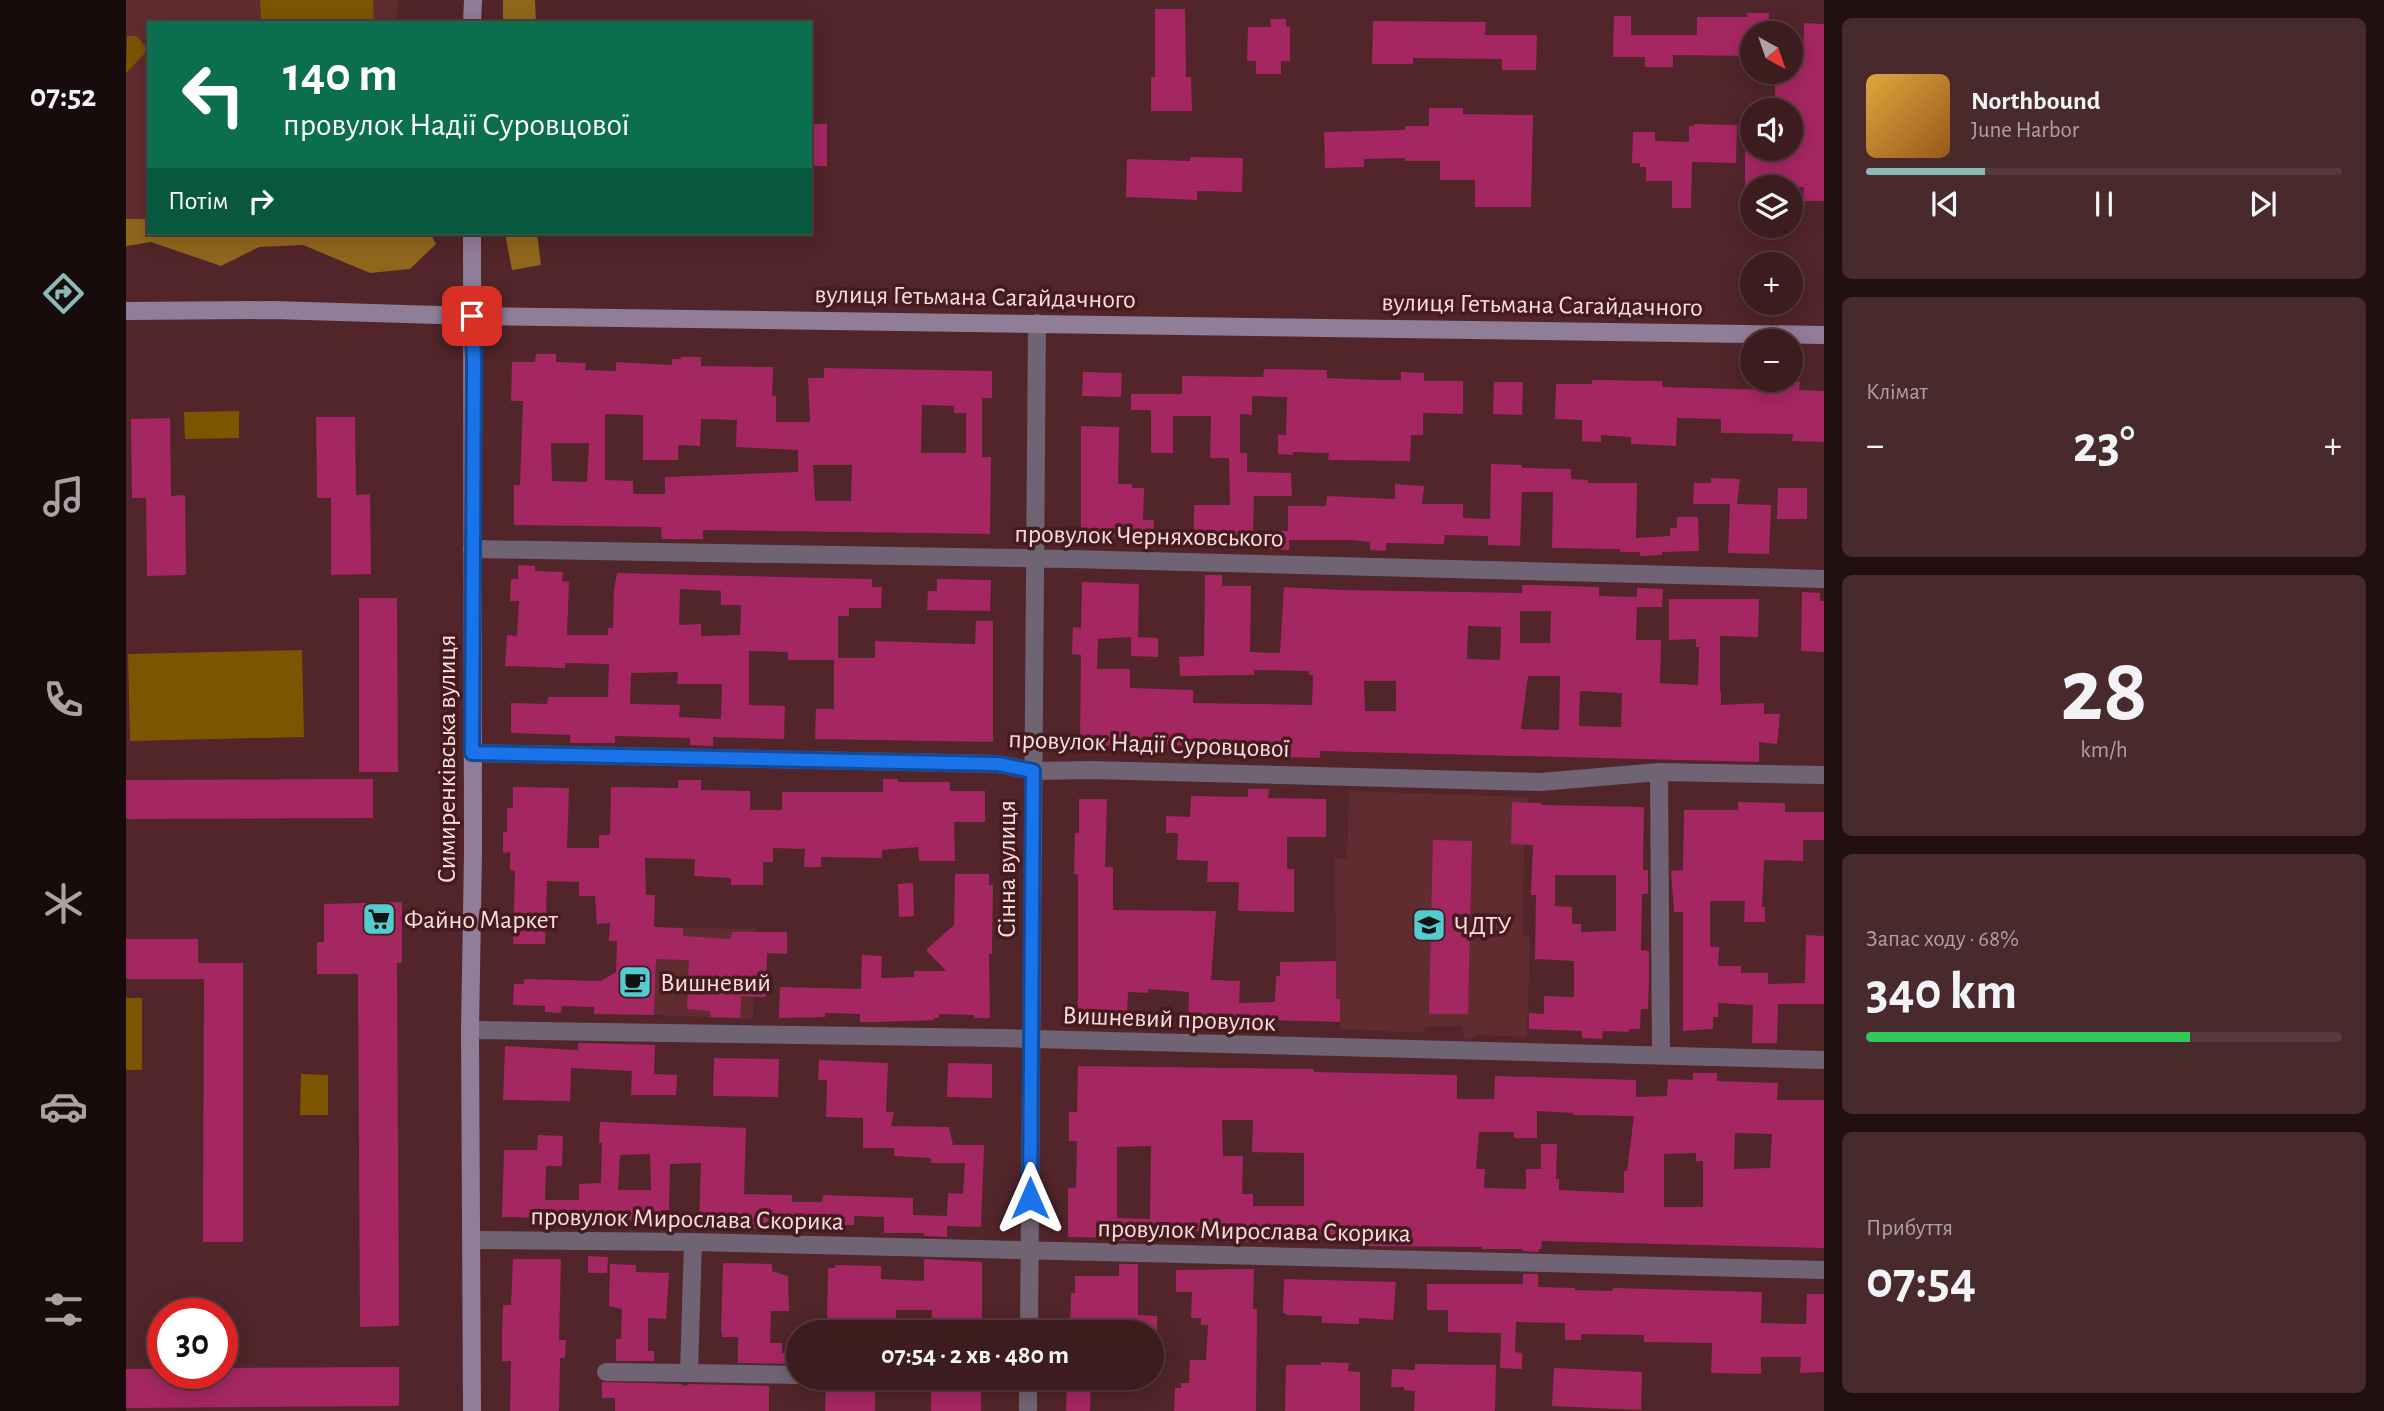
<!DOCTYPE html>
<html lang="uk">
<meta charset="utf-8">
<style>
body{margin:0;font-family:"Alegreya Sans",sans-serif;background:#48292c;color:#f1f3f6;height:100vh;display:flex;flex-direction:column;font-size:26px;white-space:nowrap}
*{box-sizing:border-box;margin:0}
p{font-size:23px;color:#ada1a4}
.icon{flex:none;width:38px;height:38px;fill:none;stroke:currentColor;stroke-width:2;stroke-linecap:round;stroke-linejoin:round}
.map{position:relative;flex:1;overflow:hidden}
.drawer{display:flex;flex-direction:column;gap:18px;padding:18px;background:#220f11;width:560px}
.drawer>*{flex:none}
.guide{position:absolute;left:21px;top:21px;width:665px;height:214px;border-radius:0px;box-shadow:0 4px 18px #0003,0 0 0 2px #563a3d;background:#0b6e4f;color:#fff;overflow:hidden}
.needle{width:46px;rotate:140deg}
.tools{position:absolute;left:1614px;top:21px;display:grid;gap:14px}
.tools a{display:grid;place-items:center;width:63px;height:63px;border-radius:50%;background:#3d1c1f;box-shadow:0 4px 18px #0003,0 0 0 2px #563a3d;font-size:35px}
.speed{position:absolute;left:21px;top:1298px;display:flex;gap:14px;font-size:35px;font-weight:700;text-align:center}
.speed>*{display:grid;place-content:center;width:91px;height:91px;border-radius:50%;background:#3d1c1f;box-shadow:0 4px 18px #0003,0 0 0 2px #563a3d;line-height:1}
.speed .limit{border:10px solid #d22;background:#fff;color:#111}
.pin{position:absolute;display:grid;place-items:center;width:60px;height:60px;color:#fff;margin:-30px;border-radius:14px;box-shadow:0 4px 10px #0006}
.me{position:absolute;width:77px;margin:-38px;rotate:0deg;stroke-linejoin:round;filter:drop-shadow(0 0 5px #0008)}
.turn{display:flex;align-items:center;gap:24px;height:147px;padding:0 21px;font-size:32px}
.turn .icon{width:91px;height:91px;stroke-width:2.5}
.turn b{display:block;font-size:49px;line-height:60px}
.then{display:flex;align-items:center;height:66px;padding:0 21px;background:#0003;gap:14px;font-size:26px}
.big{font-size:52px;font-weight:600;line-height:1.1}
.drawer .widget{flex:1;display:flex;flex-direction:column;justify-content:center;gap:10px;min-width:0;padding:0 24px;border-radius:10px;background:#48292c}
.drawer .dial{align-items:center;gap:0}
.dial b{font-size:91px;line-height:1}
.song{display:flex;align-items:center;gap:21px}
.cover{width:84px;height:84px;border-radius:10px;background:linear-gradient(135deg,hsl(40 70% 55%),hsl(30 70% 35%))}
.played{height:7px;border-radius:4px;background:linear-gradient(90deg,#8bbbb9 25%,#563a3d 25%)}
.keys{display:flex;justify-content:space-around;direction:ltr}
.heat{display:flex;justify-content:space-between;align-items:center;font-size:38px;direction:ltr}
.charge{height:10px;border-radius:5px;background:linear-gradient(90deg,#34c759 68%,#563a3d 0)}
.trip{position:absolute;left:660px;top:1320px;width:378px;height:70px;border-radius:35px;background:#3d1c1f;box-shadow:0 4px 18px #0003,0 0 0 2px #563a3d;font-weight:600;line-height:70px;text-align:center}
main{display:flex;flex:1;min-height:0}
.tab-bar{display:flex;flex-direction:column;width:126px;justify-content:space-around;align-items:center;background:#180b0c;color:#ada1a4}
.tab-bar .icon{width:49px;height:49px}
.tab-bar .active{color:#8bbbb9}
.tab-bar b{font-size:32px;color:#f1f3f6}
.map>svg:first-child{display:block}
.built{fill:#602c30}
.green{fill:#7d5400}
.forest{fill:#90661d}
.building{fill:#a52762;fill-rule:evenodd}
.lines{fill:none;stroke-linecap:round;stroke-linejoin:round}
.street{stroke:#706374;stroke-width:18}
.secondary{stroke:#907d97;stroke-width:18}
.route-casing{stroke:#114b97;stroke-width:18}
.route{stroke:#1a73e8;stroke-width:12}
.labels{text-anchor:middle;stroke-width:7;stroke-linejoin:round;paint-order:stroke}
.street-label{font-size:26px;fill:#f9dcdc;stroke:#461b1f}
.poi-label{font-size:26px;fill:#f9dcdc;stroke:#461b1f;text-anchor:start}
</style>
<main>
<nav class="tab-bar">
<b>07:52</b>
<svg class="icon active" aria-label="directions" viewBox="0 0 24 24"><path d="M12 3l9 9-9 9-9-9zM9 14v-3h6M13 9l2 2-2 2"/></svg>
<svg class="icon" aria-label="music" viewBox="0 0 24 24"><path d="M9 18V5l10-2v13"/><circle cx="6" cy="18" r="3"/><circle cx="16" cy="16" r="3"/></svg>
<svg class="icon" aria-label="phone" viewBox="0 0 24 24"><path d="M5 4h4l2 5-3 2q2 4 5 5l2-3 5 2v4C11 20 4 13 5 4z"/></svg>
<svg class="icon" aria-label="climate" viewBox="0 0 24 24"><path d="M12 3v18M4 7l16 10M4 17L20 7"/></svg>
<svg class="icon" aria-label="car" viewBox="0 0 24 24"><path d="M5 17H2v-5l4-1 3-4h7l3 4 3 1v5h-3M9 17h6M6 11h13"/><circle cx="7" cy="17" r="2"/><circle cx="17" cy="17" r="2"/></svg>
<svg class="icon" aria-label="filters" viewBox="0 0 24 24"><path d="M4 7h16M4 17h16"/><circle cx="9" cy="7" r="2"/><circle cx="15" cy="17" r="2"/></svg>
</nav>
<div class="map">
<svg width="1698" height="1411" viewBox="0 0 1698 1411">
<rect width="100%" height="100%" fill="#512529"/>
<!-- built -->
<path class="built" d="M0,0H271V23H23V219H0Z
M1223,791L1402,797L1400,845H1398L1397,936L1404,937L1401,1037L1349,1035V1038L1339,1039L1335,1026H1301L1295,1033L1214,1029V1000L1210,999L1209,859H1221Z
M557,928L631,929L627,1019L528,1015L530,952L557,953Z"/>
<!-- green -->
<path class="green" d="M134,0H247L248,23H135Z
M1,36H11L22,50L0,73Z
M113,411V438L59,439L58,412Z
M176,650L178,737L4,741L2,654Z
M0,998H16V1070H0Z
M175,1074L202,1075V1115H174Z"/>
<!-- forest -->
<path class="forest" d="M377,0H409L410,23H377Z
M0,219H23V233H304L310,244L284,269L244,273L177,245L133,247L95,266L25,242L0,246Z
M379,233H411L415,265L386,270Z"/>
<!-- building -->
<path class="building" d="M1029,9H1059L1060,77H1065L1066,111H1025V77H1029Z
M1621,13H1643V33H1626V56L1547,55V67H1519V57H1487L1488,16H1505V35H1571V17H1621Z
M1144,19H1160V27H1164V61H1155V74H1130V61H1121L1122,27H1145Z
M1247,21L1360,22L1359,35H1411L1410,70H1376V59L1287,58V64H1246Z
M1678,23L1698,24V201H1677L1678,187H1619V151H1664V110H1649V72H1664V66H1677Z
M1303,108H1337V114L1407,115L1405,207H1349V180H1314V161H1279V158L1238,159V167L1199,168L1198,132L1279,130V126H1303Z
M684,124H701V166H684Z
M1568,124L1611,125L1610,163L1566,162L1565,208H1546V181H1520V167H1514V163H1506L1507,132H1529V141L1563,142V126H1568Z
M1064,157L1117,158L1116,192L1071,191V200L1000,197L1001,159L1064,161Z
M410,354H430V362L460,363L459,370L490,371V362L546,365V359H555V357H575V366L647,367L646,396H650V422H684L682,378H698V368L866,371V398H856V457H865L864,534L577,530V539H536L535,527L388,525V485H394L397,401H385L386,362H409ZM796,405L828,406V413H840V453H795ZM479,414L517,415V460H552V445L574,446L575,419L611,420L610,447L672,450V472L539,477V494H507V481L479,480ZM425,443H463L461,482L426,481ZM687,465H726L725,501H689Z
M1138,369L1201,370V378L1253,380H1275V372L1298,373V381H1337V414L1297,413V435H1285L1284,461L1202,460L1203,453L1167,452V455L1152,454V435H1160L1161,397L1126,396V415L1114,414V453H1121V472L1165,473L1166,496H1128L1127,539H1068V505H1104L1103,458H1084L1085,416H1047V453H1025V410H1005V394H1056V376L1137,377Z
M957,372L996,373L995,397L956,396Z
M1466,380L1536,381V387L1645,390L1644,382H1674L1673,390L1698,391V442L1666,441L1667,434L1595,433V419L1551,418L1550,446L1505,444V437L1475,435V442L1456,441V420L1429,419L1430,384H1466Z
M1368,382H1397L1396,415L1367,414Z
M190,417H229L230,495L244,494L245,574L205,575V498H191Z
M44,418L45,496L59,495L60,575L21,576L20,498H6L5,419Z
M955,426L993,427L992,484H1006V488H1018L1017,520H1028L1027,537H1014L1013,546H999V537L955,536Z
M1365,464L1396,465V468L1445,469V479L1462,480V483H1511L1510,538L1544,536V528H1551V517H1572L1573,551L1536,552V555L1514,556V552H1494V549L1426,548L1427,492H1396L1394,546L1362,545V536L1319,535L1318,544L1260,543V551L1244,550V542L1224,540H1163V550L1139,549L1140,531H1162V506H1200L1201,496L1269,499V484L1298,486L1296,504H1337V518L1364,519Z
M1585,478L1614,479L1611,504L1645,505L1643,554L1602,553L1604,504H1567L1568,483H1585Z
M1652,488H1681V519H1651Z
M392,565L409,566V571L437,572L436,581L443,582L441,635H482V628H487L488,589L491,573L746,579V587H756L755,608H723V616H712V658H749V641L849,644L850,621H867V742L689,739L690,709H708V660H662V652L623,651V705L659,706L658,739L587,737V746L564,745V738L489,736V743H444V735L385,733V703L421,704L422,697H482L483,664L439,663V668L379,666L381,635L391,636L393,601H384L385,579H392ZM554,589L595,591V605H615L614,635L575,636V624L553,625ZM552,672L551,684H596L595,719L553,717L554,705L504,704L505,673Z
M1079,575H1096V586H1125L1124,652L1154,653L1158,587L1215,590L1396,593V585H1411L1473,587V596L1511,597V588L1537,589L1536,607H1511V598L1510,640H1535L1534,683L1572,685L1573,647H1570V639L1543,640V599H1633L1632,637L1594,636V692H1595V705L1638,703V714H1654L1651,744L1633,742V762L1194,751V758L1091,755V747L1037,745L1036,750L1012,749V746L954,745L955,655L946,654L947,627L955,628L956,582L1013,584L1012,637H1009L1032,638V657L1005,656V637L972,639L971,669H1004V688L1067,690V703L1186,705L1187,675H1183V671L1128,670V675L1054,676L1053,657L1078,656ZM1394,611H1425L1424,643H1394ZM1342,626L1375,627L1374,660L1341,659ZM1402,676H1434L1433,730L1395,729ZM1238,681H1270V711H1239ZM1454,691L1496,693L1495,727L1453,726Z
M811,579L865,580L864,611L801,610L802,591H811Z
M1676,592L1694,593V601H1698V652L1675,651Z
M233,598H271L272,772H233Z
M247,779V818L0,819V780Z
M757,779H772V782H824V791H859V822H828L829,861H793L792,847L756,850V858L695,857V867H678L679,849L647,848V862H637V885H605V878L568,876L569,859L519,858L520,895H529L528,927L557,928V936L605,939L606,932H661V954L641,953L640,997L615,996L614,1018L584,1017V1011L561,1009L563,960L530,959L528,1015L468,1014V1007L436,1006L435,1013L419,1012V1006L387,1005L388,984H398V979L475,981L490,972L491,941H483L484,923L471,924L469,896H453V882L421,881L419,944H387L389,871L384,870V852L377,853V832H381V808H387V787L443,788L441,848H473V835H484L485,787L552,788V780H575V790L624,791V810H656V792H757Z
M1122,789H1143L1142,798L1200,799V837H1161V869H1168V912L1112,911L1113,882H1081L1082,861L1051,860L1052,833H1040V816L1064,817L1065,796L1122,797Z
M953,799H981L979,867H987V910L1090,911L1085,980L1114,981L1113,1003L1149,1002L1150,976H1154V962L1210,961V999H1214V1022L1140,1020V1026H1125V1020L1090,1019L1089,1028L1062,1027L1063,992L1022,989V993L1002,992L1001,1017H952V874H948L949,833H953Z
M1386,802L1415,803V805L1518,807L1517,870H1522V894H1516L1515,950L1523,951V977L1522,1009H1515L1514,1029H1503V1032L1477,1031L1476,1039L1456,1038V1031L1403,1029V1013L1418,1014V996L1448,997V961L1409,959L1410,895H1405L1407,845L1385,844ZM1429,875H1490V931L1455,932V924H1446V907L1429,906Z
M1612,802L1659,803V812H1698V840H1677V861L1638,860L1636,907H1639V922H1618L1619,901H1584V947H1593L1592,966H1615V973H1642V984L1679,983L1680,935L1698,936V1004H1652L1651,1043H1626L1627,1005L1592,1003V1017H1587V1029L1557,1031V912H1548L1545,871L1557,870L1558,810H1612Z
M1307,840L1346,841L1342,1014H1303Z
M829,874H863V885H867L866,954H863L864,1018H848V1015L813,1014V1018H808V1020L754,1022H734V1014L699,1013V1017L653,1018L654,987L735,989L736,955L756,956L755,978L788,977V971H820L800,950L828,925Z
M787,883L788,916L773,917L772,884Z
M276,902V963H271L273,1326L234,1327L232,974H191V942H198V904Z
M0,939H72V963H117V1242H77L78,979H0Z
M452,1043L529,1045L528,1074L551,1075L550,1095H505L506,1071L445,1068L444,1101L377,1100L379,1046L452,1050Z
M588,1058L653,1059L652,1097L587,1096Z
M693,1060L762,1063L760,1112H768L765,1126L823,1127L827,1145H858L855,1227L821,1226V1237L798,1236V1233H758V1217L728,1216V1225H701L700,1231H684V1224L640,1222V1229L581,1228V1222L573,1221L575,1163L544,1164L543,1210H535V1220L376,1217L378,1150H411L412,1135L437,1136L436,1166H420L419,1200H453V1184L475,1183L476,1143H473L474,1122H477L620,1128L618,1194L666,1195V1202H696L697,1195L787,1198V1215L821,1216L822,1193L837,1194L839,1163H805V1158L768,1156V1148H737V1118L700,1117L701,1080H692ZM524,1154L525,1190H492L494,1155Z
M822,1063L866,1064V1098L821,1097Z
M952,1066L1188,1069V1072L1331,1075V1099H1368L1369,1076L1510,1080V1097L1541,1096L1542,1079L1567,1080V1073H1591V1081L1652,1083L1651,1100H1698V1248L1416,1241L1415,1249H1412V1252L1397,1251V1249H1356V1247L1241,1246V1237L1196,1235H1155V1242H1098L1099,1232L1035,1230L1034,1240L994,1241L991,1238L942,1237V1188H950L951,1141H943V1112H951ZM1411,1111L1447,1113V1115L1508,1116L1501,1171H1498V1193L1433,1190V1179H1430L1431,1144H1415V1169H1400V1189L1358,1188L1359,1169H1350L1353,1132H1388V1138H1411ZM1096,1120H1127L1126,1152L1178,1153V1206H1127V1194H1116L1117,1156H1097ZM1609,1133L1646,1134L1644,1168L1608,1169ZM1025,1146L1024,1219L991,1218V1147ZM1570,1153V1161H1577V1207H1538V1154Z
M462,1256L482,1257L481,1273H462Z
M387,1259H435L433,1340H440L439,1358H434L433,1411H384L385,1361H376V1338L377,1305H385Z
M798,1259L856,1262V1330H834V1325H805L806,1310H770V1328H753V1324L716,1323V1326H701L702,1268H709V1265L755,1266V1279L798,1281Z
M597,1263L646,1264V1271L662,1276L663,1311H645L644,1343H656V1353L669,1352V1364L612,1363V1337H596V1332H595Z
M484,1264L510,1265V1272L543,1273L540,1319L522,1318V1351H528V1361H490V1339H495L496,1309L483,1306Z
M993,1264H1012V1315L1031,1316V1332H944L945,1293H949V1276H993Z
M1128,1269L1127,1309H1131L1130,1411H1048L1049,1388H1055V1383H1063L1064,1360H1080L1082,1325H1075V1318H1065L1066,1292H1050V1270Z
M1397,1274H1412V1287L1449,1288V1290L1486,1291L1487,1288L1636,1292L1635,1323L1680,1324L1681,1294H1698V1372L1674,1373L1675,1357H1635V1374L1585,1373L1586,1343L1518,1342V1335L1455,1334V1340H1439V1323L1390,1322L1389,1352L1396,1353V1369L1374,1368L1375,1333L1322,1332V1310H1301V1284H1397Z
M1158,1279L1270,1282L1267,1320L1233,1318V1324L1196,1323V1316L1160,1315V1313H1157Z
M1195,1362L1223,1363L1222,1371L1234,1372V1411H1159L1160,1365H1195Z
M1289,1364L1370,1365L1369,1411H1288L1289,1391L1278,1390V1387H1265L1266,1369L1289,1370Z
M273,1367V1406L0,1408V1369H37V1374H96V1368Z
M1428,1368L1516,1372L1515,1410L1426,1406Z
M941,1377H965L964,1411H940Z
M700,1381H720V1386L749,1387V1411H699Z
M476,1382L556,1384V1386L565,1384L643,1386V1411H489V1398H476Z
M805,1390L855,1391V1411H805Z"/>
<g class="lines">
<!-- street -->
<path class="street" d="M346,549L945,559L1698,579
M346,753L872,764L907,771L966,770L1414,782L1533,772L1698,775
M1533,772L1535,1056
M344,1030L872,1038L1698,1060
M346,1240L567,1242L1698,1270
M567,1242L563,1373L672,1375
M903,1332L911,323
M480,1372L563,1373
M755,1377L902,1381
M902,1411V1377"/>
<!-- secondary -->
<path class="secondary" d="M346,23L347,0
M346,233L347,853L344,1030L346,1411
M0,311L147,310L346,316L1698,335"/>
</g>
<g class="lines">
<defs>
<path id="route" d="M346,316L348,359L346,753L872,764L907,771L904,1198"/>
</defs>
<!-- route casing -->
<use href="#route" class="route-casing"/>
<!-- route -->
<use href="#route" class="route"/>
</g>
<!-- icons -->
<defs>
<symbol id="supermarket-square" viewBox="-11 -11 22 22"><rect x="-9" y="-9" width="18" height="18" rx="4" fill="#52cdcf" stroke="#461b1f"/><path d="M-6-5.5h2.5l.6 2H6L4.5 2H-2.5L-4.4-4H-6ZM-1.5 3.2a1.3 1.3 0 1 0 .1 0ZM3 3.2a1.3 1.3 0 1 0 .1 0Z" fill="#111"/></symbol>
<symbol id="university-square" viewBox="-11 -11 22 22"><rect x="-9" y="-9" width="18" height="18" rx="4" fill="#52cdcf" stroke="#461b1f"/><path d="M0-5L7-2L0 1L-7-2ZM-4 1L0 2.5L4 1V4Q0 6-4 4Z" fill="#111"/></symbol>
<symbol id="cafe-square" viewBox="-11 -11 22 22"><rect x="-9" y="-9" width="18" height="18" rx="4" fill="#52cdcf" stroke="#461b1f"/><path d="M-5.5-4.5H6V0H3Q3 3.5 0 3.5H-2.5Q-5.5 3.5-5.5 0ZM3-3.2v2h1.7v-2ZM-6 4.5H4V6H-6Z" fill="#111"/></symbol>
</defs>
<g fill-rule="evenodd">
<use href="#supermarket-square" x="234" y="900" width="38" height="38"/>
<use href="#university-square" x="1284" y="906" width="38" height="38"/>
<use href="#cafe-square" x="490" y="963" width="38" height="38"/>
</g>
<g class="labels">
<!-- street labels -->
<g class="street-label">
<text transform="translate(849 296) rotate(1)" y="9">вулиця Гетьмана Сагайдачного</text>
<text transform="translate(1416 304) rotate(1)" y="9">вулиця Гетьмана Сагайдачного</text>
<text transform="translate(1023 535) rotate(1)" y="9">провулок Черняховського</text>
<text transform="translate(1023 743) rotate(2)" y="9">провулок Надії Суровцової</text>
<text transform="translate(320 759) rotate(-90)" y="9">Симиренківська вулиця</text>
<text transform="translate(880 869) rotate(-90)" y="9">Сінна вулиця</text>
<text transform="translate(1043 1018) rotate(2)" y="9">Вишневий провулок</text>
<text transform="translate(561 1218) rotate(1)" y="9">провулок Мирослава Скорика</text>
<text transform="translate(1128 1230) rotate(1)" y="9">провулок Мирослава Скорика</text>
</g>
<!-- poi labels -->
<g class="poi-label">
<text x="278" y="928">Файно Маркет</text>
<text x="1328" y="934">ЧДТУ</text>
<text x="534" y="991">Вишневий</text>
</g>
</g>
</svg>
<div class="tools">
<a><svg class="needle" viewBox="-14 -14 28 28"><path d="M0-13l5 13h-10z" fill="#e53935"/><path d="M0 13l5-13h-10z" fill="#ada1a4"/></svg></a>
<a><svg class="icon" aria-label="sound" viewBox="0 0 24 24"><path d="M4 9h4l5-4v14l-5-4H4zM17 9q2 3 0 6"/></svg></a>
<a><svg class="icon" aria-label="layers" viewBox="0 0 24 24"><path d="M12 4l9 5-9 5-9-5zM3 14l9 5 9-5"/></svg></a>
<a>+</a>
<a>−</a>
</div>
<div class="speed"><div class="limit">30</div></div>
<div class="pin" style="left:346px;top:316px;background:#d93025"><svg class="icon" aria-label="arrive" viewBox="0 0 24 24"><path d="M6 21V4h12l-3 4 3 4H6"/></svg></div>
<svg class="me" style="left:904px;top:1198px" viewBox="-20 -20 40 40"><path d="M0-17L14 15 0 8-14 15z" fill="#1a73e8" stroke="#fff" stroke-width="4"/></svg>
<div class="trip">07:54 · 2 хв · 480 m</div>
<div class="guide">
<div class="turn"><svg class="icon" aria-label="left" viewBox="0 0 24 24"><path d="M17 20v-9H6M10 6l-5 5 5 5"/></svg><div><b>140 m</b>провулок Надії Суровцової</div></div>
<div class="then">Потім<svg class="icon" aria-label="right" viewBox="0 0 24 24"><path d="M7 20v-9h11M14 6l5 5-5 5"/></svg></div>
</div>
</div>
<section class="drawer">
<div class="widget">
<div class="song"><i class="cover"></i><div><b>Northbound</b><p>June Harbor</p></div></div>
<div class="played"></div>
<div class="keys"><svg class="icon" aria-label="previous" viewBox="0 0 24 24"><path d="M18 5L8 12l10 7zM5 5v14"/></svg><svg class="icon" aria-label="pause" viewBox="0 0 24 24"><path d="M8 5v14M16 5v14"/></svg><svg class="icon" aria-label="next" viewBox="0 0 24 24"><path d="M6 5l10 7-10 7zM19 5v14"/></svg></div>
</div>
<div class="widget"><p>Клімат</p>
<div class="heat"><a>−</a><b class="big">23°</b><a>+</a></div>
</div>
<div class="widget dial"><b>28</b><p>km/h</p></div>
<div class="widget"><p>Запас ходу · 68%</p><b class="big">340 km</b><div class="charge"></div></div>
<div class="widget"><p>Прибуття</p><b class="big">07:54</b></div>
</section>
</main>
